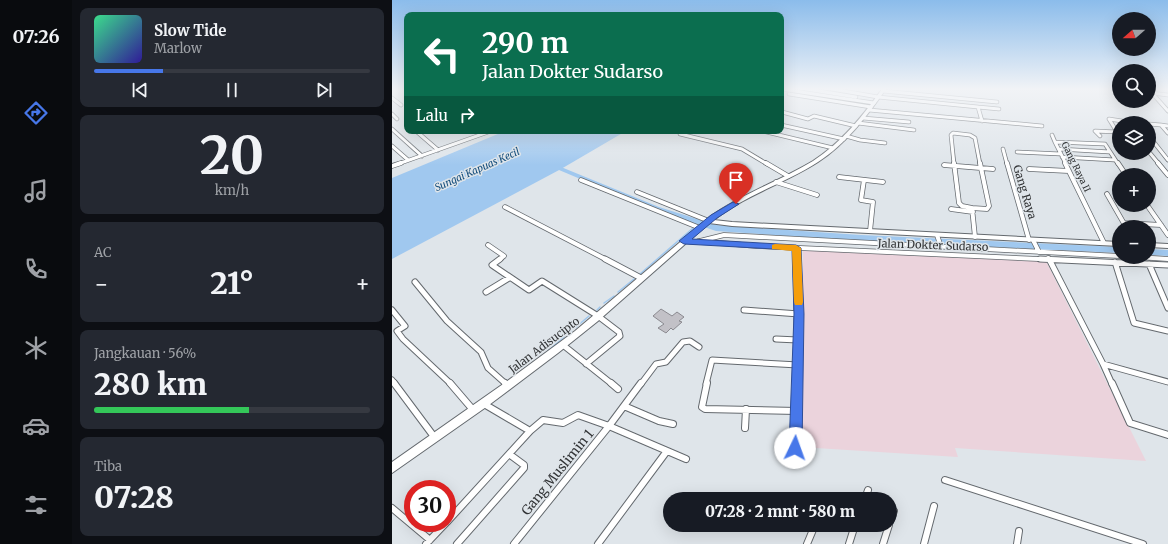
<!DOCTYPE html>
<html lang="id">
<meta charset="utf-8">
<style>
body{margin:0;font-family:Merriweather,serif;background:#242831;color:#f1f3f6;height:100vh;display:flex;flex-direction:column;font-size:15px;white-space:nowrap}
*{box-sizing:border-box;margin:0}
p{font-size:13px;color:#9ea1a6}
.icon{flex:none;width:22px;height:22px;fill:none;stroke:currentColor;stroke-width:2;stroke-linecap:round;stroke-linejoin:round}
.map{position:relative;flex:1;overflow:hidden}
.details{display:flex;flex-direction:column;gap:8px;padding:8px;background:#0d0f14;width:320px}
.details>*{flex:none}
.banner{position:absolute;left:12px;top:12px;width:380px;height:122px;border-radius:8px;box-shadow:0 4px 16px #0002;background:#0b6e4f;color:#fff;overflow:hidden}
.needle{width:26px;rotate:250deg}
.tools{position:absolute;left:720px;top:12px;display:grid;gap:8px}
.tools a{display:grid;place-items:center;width:44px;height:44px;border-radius:50%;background:#171b24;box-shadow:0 4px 16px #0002;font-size:20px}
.speed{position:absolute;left:12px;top:480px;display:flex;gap:8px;font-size:20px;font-weight:700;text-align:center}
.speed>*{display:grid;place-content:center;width:52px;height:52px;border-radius:50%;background:#171b24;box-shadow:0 4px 16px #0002;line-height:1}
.speed .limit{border:6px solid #d22;background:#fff;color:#111}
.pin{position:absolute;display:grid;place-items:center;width:34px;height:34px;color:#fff;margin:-41px -17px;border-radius:50% 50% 50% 0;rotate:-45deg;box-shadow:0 0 4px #0007}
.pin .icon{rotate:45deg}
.me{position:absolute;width:44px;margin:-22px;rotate:3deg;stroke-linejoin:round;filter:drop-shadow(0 0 3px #0008)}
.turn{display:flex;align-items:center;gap:14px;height:84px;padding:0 12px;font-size:18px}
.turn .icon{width:52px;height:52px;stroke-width:2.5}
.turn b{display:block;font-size:28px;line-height:34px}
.then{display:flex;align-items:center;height:38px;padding:0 12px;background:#0003;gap:8px;font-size:15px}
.big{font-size:30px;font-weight:800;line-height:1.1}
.details .widget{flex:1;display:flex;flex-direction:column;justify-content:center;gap:6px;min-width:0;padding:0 14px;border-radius:8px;background:#242831}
.details .dial{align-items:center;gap:0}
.dial b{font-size:52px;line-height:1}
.song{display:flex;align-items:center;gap:12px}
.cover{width:48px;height:48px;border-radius:6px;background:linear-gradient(135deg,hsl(150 70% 55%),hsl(250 70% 35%))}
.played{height:4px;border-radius:2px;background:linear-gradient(90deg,#4777e9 25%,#363941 25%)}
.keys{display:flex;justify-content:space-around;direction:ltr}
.heat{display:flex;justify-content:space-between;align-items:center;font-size:22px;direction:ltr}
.charge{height:6px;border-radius:3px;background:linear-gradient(90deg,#34c759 56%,#363941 0)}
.trip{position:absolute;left:271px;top:492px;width:234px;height:40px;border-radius:20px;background:#171b24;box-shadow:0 4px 16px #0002;font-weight:800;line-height:40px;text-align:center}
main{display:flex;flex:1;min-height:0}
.tab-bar{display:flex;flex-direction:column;width:72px;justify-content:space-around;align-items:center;background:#090b0e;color:#9ea1a6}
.tab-bar .icon{width:28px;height:28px}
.tab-bar .active{color:#4777e9}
.tab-bar b{font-size:18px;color:#f1f3f6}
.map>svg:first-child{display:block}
.medical{fill:#ebd3dc}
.water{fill:#a0c8ef}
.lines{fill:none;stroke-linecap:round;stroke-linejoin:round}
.stream{stroke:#a0c8ef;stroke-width:1.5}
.river{fill:#a0c8ef;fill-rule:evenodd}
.building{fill:#c2c1c7;stroke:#8b8a90}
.street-far3-casing{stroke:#64696e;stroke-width:4.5}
.street-far2-casing{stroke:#64696e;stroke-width:5.5}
.street-far1-casing{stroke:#64696e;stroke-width:7}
.street-casing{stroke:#64696e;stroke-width:8}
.secondary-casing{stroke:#64696e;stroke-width:2}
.street-far3{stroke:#fff;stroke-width:3}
.street-far2{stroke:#fff;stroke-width:4}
.street-far1{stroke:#fff;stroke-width:5}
.street{stroke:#fff;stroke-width:6}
.secondary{fill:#fff;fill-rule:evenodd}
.route{fill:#4777e9;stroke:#2e4d97}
.slow{fill:#f59e0b}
.labels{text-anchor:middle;stroke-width:3;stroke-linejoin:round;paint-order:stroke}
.far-street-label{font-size:9px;fill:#323436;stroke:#dfe5ea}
.far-water-label{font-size:10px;font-style:italic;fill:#0f4a7a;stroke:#dfe5ea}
.street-label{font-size:11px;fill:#323436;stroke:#dfe5ea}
.near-street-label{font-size:13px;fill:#323436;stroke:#dfe5ea}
</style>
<main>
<nav class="tab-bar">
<b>07:26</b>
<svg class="icon active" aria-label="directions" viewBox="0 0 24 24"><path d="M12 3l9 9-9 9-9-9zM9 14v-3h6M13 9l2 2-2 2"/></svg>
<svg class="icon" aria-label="music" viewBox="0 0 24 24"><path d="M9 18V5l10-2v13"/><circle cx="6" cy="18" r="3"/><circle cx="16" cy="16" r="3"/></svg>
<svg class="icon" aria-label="phone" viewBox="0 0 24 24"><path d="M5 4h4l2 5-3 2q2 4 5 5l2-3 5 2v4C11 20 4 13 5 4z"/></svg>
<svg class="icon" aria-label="climate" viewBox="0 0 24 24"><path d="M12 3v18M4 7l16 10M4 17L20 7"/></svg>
<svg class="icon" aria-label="car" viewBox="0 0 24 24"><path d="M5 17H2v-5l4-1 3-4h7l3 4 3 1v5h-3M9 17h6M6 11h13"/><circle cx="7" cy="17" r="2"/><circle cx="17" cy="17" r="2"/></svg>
<svg class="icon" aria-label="filters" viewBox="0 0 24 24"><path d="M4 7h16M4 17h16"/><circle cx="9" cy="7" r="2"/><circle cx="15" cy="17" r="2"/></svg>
</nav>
<section class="details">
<div class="widget">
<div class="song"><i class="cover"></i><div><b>Slow Tide</b><p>Marlow</p></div></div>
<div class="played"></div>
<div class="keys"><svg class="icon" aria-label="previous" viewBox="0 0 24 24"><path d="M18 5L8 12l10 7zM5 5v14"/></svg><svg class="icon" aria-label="pause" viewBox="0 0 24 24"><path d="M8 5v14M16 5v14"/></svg><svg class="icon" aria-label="next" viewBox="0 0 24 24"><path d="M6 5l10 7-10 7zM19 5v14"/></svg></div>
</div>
<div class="widget dial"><b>20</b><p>km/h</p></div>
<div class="widget"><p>AC</p>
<div class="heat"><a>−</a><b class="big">21°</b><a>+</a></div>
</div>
<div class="widget"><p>Jangkauan · 56%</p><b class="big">280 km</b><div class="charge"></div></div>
<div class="widget"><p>Tiba</p><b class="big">07:28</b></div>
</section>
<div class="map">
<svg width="776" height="544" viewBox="0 0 776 544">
<rect width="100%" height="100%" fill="#dfe5ea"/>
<!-- medical -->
<path class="medical" d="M411,249L654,261L754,461L563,448L566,457L408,447Z"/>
<!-- water -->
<path class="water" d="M113,131H234L169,169L0,259V178Z"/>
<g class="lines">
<!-- stream -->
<path class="stream" d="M248,274L301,228
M226,292L242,279
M212,303L222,296
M205,310L208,307
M184,327L197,316
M177,333L179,331
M149,357L172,337"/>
<!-- river -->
<path class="river" d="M169,167L267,207L324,225L469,235L727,247V253L469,241L324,231L262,210L167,170L166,169Z
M757,249L776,250V256L757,255Z"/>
</g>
<!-- building -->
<path class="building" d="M269,309L280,316L285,312L292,317L287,321L290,322L281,330L279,328L274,333L266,328L272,324L261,316Z"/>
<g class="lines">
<defs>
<path id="street-far3" d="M389,89L482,103
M414,89L464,97
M440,89L486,97L586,107L590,121
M491,91L605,102
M760,93L776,111
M760,93L776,95
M397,94L479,107
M0,98L9,105
M586,107L607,109
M477,110L650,126
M390,112L416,119L422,116L464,126
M0,114L5,119
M471,118L517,122
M466,123L522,130
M733,123L730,121L745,122
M746,123H753
M757,124L769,125
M389,125L452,139
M776,126L769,125L776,133
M0,129L30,156
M24,131L46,150
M370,131L441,148
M288,134L350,149L375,164
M660,135L663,142
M454,136L468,140L493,143
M708,136L703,131L725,132L717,119L730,121
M757,136L776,160
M0,146L16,160
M611,149L615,164
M667,149L718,152
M625,152L669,154
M757,152L767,164
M670,157L723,160
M6,164L99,131
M562,164L559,135L561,133L578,135L583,138L588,164
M674,164L663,142L713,144L726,164"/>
<path id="street-far2" d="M374,163L396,176
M562,163L567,203L570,206L580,208
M615,163L637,240
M673,163L712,243
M726,163L734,175
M766,163L776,175
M552,165L601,169
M0,166L9,163
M637,169L677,171
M447,177L491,182
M189,180L308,228
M472,180L469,200L481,202L478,231
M384,182L425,195
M245,192L317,221
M715,194L734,227
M755,205L776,235
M113,207L215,260
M580,208L595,209L597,206L588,163
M580,208L583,237
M559,209L581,212
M732,223L769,225
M545,235L549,247
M641,240L647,252
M292,241L304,242L332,235L727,256
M306,241L364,246L669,260
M96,245L112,256L107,260
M404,248L405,260
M745,257L776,259
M656,258L657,260"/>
<path id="street-far1" d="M108,259L100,265L137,290L150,281L206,316L227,332L228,336L194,364
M213,259L249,278
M404,259L406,384
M648,259L776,265
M657,259L711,364L776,382
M723,262L742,323L776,331
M757,264L776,308
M23,282L55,321L89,352L96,368L114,384
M94,292L117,278
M0,310L13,326L5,331L11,339L59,384
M352,310L407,314
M384,339L406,340
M171,345L220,384
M711,364L720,384
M0,380L3,384
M249,384L264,364L274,362L291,342L298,341L307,347
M314,384L320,360L406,365"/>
<path id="street" d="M2,383L43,438
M58,383L82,411
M113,383L116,386
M219,383L226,389
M249,383L217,426L294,459
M315,383L310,407L313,409L405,411
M406,383L403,448L407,450
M720,383L738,423L776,435
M232,406L267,421L281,424
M353,428L354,409
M553,480L751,544
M473,499L476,490
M0,508L38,540
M498,509L502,511L498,522
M55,522L138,431L92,404
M34,544L54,523
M65,544L132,468V465L117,454
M122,544L217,426L186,415L171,423L151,420L138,431
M206,544L275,451
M415,544L423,525
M457,544L463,525
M491,544L497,525
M532,544L542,506
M625,544L627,531"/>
<path id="secondary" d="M490,89H494C475,116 454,144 426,162C392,184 353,195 322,220L340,222L727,242V246L340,226L317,223L206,321L166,353L97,405L0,473V462L114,382L183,331L319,216C351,193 388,181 421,161C449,143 471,116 490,89Z
M757,243L776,244V248L757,247Z"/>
</defs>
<!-- street-far3 casing -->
<use href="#street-far3" class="street-far3-casing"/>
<!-- street-far2 casing -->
<use href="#street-far2" class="street-far2-casing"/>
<!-- street-far1 casing -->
<use href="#street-far1" class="street-far1-casing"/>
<!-- street casing -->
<use href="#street" class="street-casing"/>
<!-- secondary casing -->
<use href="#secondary" class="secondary-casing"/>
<!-- street-far3 -->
<use href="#street-far3" class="street-far3"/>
<!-- street-far2 -->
<use href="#street-far2" class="street-far2"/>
<!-- street-far1 -->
<use href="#street-far1" class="street-far1"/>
<!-- street -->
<use href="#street" class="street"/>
<!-- secondary -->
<use href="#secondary" class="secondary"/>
</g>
<!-- sky -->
<linearGradient id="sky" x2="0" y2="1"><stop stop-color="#8bbceb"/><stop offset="0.54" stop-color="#f1f3f6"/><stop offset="1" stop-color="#f1f3f6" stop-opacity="0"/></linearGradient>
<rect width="776" height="165" fill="url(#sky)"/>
<!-- route -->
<path class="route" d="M341,202L347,204L325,218L300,239L404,245L409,248L412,314L410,448L408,452L403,454L399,452L397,448L402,314L400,250L292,244L287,241L319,215Z"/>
<!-- slow -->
<path class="slow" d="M383,244L404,245L409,248L411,302L410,305H403L402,302L400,251L380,249V245Z"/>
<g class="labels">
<!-- far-street labels -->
<g class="far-street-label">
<text transform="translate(684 167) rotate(64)" y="3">Gang Raya II</text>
</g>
<!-- far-water labels -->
<g class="far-water-label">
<text transform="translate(85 169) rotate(-24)" y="4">Sungai Kapuas Kecil</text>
</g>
<!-- street labels -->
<g class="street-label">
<text transform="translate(633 192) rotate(73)" y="4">Gang Raya</text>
<text transform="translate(541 245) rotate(2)" y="4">Jalan Dokter Sudarso</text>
<text transform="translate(152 345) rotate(-37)" y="4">Jalan Adisucipto</text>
</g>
<!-- near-street labels -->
<g class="near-street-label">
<text transform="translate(165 472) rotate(-51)" y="5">Gang Muslimin 1</text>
</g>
</g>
</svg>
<div class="tools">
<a><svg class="needle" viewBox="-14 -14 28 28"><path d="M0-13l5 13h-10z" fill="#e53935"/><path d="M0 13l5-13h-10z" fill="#9ea1a6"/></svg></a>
<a><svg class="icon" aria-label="search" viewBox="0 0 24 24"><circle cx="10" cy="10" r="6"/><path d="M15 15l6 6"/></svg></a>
<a><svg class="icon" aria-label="layers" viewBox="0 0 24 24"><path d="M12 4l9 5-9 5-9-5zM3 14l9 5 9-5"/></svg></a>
<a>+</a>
<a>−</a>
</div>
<div class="speed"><div class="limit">30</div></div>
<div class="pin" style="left:344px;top:204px;background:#d93025"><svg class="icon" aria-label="arrive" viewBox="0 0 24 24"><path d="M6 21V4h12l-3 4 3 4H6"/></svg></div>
<svg class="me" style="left:403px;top:448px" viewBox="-20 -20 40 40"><circle r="19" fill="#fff"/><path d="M0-13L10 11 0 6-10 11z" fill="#4777e9"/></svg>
<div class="trip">07:28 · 2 mnt · 580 m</div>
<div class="banner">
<div class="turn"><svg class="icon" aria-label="left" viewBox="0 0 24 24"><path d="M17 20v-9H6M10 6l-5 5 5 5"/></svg><div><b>290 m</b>Jalan Dokter Sudarso</div></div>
<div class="then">Lalu<svg class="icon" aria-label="right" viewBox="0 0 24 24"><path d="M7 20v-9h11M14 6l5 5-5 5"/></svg></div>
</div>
</div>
</main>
